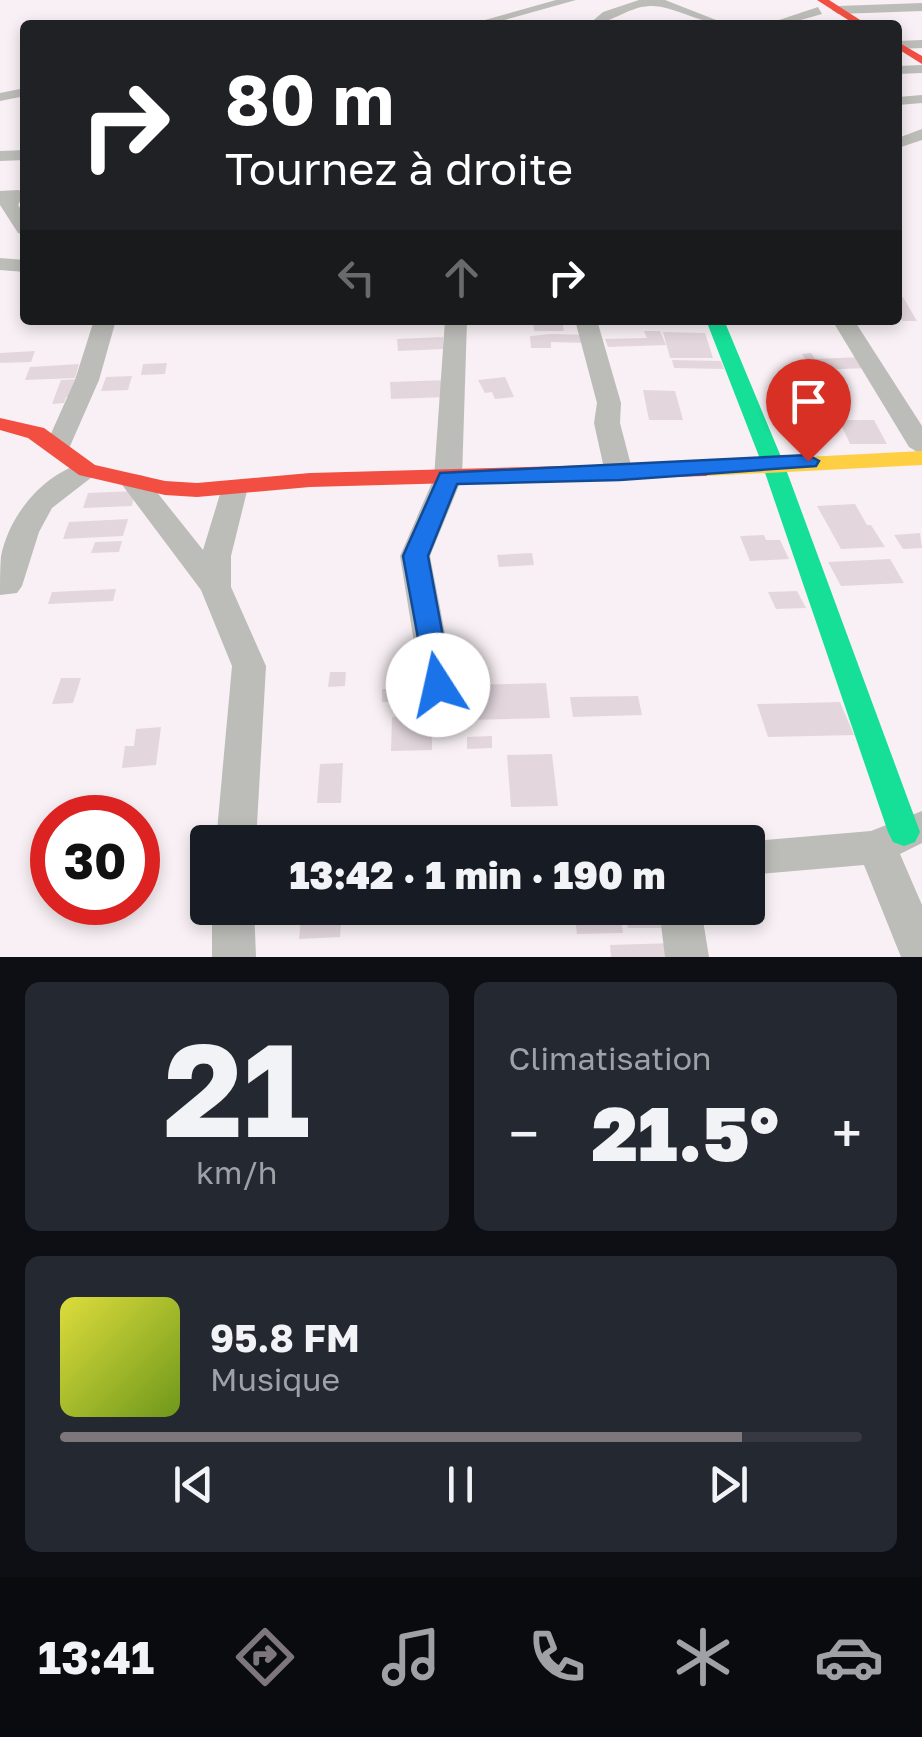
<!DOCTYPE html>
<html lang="fr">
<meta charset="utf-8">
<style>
body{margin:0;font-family:"Golos Text",sans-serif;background:#242831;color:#f1f3f6;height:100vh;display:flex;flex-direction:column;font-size:38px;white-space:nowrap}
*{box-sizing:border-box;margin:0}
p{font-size:32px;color:#9ea1a6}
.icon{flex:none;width:55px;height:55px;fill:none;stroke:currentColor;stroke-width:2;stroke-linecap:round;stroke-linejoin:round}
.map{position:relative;height:957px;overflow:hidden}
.side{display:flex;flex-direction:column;gap:25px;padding:25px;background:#0d0f14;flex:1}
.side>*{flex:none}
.guide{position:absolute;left:20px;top:20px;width:882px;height:305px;border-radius:10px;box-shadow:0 5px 15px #0003;background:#202124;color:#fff;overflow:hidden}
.speed{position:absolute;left:30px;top:795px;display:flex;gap:20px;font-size:50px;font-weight:700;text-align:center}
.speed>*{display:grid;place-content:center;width:130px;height:130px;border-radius:50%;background:#171b24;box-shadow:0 5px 15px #0003;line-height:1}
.speed .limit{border:15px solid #d22;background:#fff;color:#111}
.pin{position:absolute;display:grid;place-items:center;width:85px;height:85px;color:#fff;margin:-102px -42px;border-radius:50% 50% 50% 0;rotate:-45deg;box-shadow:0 0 10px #0007}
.pin .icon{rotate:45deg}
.me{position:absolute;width:110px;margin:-55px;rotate:350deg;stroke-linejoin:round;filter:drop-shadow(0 0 8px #0008)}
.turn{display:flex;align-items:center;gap:35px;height:210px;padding:0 40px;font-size:45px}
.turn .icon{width:130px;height:130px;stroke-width:2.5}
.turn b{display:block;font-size:70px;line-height:85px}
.lanes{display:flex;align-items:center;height:95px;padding:0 40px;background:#0003;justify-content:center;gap:50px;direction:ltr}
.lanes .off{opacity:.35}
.big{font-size:75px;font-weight:800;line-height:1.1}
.side .tile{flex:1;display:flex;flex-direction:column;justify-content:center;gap:15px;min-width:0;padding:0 35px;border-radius:15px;background:#242831}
.side .dial{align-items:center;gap:0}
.dial b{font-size:130px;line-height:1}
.song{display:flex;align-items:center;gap:30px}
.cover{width:120px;height:120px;border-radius:15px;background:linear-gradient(135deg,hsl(60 70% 55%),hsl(80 70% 35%))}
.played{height:10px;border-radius:5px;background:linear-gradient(90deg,#7d767a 85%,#363941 85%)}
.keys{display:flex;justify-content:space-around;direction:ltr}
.heat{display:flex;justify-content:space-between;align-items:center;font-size:55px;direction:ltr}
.side .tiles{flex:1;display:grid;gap:25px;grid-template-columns:1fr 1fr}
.tile:last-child{grid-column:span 2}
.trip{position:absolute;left:190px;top:825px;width:575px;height:100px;border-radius:10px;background:#171b24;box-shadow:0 5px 15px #0003;font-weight:800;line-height:100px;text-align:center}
.dock{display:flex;height:160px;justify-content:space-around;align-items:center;background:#090b0e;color:#9ea1a6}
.dock .icon{width:70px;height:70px}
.dock .selected{color:#7d767a}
.dock b{font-size:45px;color:#f1f3f6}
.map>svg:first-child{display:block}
.building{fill:#e3d7dd}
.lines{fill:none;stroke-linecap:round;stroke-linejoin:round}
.street{fill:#bcbcb8;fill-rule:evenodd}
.fast{fill:#16e098;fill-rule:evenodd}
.slow{fill:#ffcf43;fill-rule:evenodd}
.jam{fill:#f24e42;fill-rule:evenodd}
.route{fill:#1a73e8;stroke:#114b97;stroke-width:2.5}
</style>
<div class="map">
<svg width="922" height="957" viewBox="0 0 922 957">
<rect width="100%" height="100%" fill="#f8f0f4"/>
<!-- building -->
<path class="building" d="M898,297H903L917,321H902Z
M533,320H570V325H563L564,331H534Z
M644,331H660L666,345L608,347L605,339L647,338Z
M663,332L705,333L713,358H670Z
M552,334L587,335L589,343L551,342V348H531L530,336Z
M443,337L444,349L398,351L397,339Z
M35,351L31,362L0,363V353Z
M811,353L815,359L862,357L870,368L813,370L802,354Z
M672,360L721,361L724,369L674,368Z
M167,363L165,374L141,375L143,364Z
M79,364L75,378L25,380L30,367Z
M132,376L128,390L101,391L106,377Z
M505,377L514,397L495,399L492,392L485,393L478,380Z
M80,379L74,397H66L64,403L52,404L61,380Z
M447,380L448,397L391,399L390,382Z
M643,390L675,391L683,420H649Z
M839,420H874L887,444H850Z
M135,491L132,506L83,508L88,493Z
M855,504L867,525H871L885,547L841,549L817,506Z
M128,519L123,536L63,539L69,522Z
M920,533L922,548L903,549L894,535Z
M764,535L766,540H780L789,559L750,561L740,536Z
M122,541L119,552L91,553L95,542Z
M532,553L534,565L499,567L497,555Z
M890,559L904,583L841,586L828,562Z
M116,589L113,601L48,604L52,592Z
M797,591L806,608L776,609L768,592Z
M330,672H346L345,686L328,687Z
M61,678H81L73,703L52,704Z
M546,683L550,718L466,720L464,685Z
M436,688L437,701L382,702V689Z
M638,696L642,715L573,717L570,697Z
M840,702L854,735L768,737L757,704Z
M432,716V750L391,751L392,717Z
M161,727L156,765L122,768L125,746H134L136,729Z
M492,736V748L467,749V737Z
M552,754L558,806L511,807L507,755Z
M343,763L341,803H317L320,764Z
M302,908H342L340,937L299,939Z
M574,908H619L623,933L577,934Z
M624,908H667L671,928H628Z
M674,943L677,957H611L610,945Z"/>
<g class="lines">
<!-- street -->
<path class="street" d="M556,0H576L487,25H467Z
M639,0H665L729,25C702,25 673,5 650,6C627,7 609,25 588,25L603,12Z
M922,3V11L838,14L832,10L838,6Z
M818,7L822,14L783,25H764Z
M922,40V48L898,49V41Z
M922,65V73L898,74V66Z
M25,88V96L0,101V93Z
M922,95V103L898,105V97Z
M922,129V140L898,148V138Z
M25,150V160L0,161V151Z
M18,190L25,192L18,205L25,215V235L18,233L0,205V191Z
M0,258L25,260V272L0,270Z
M94,320H116L99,380L67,453H49L45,447L75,380Z
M445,320H467L462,478L430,556L455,685L450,694L438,698L426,694L421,685L400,556L434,478Z
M575,320H597L621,403L620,423L633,473L629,479L619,481L605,473L594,423L597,403Z
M832,320H854L922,426V455L909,447Z
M87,462L101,470L52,508L39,532L22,586L17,593L0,595C0,582 0,568 1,556C10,513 45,472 87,462Z
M134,474L144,476L203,550L224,481H244L248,487L231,556V587L266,666L256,842H216L232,666L201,590L120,482Z
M922,811V843L900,854L922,905V957H901L864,865L748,875V842H743L871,831Z
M212,908H254L256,957H212Z
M659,908H701L709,957H665Z"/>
<!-- fast -->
<path class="fast" d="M706,320H724L784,464L920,832L915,842L904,846L893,842L888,832L762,464Z"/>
<!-- slow -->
<path class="slow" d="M922,451V465L706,476L695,469L706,462Z"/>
<!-- jam -->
<path class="jam" d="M817,0H829L868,25H856Z
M898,42L922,56V64L898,49Z
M0,418L44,428L95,465L165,481L197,483L310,473L706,462L717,469L706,476L310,487L197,497L165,495L79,475L28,438L0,430Z"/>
</g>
<!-- route -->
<path class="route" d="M808,455L819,461L816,466L620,480L457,484L428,556L452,685L448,693L438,696L428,693L403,556L440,473Z"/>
</svg>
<div class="speed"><div class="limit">30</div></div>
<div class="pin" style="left:808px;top:461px;background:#d93025"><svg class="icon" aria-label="arrive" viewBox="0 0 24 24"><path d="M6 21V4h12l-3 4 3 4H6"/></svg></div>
<svg class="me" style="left:438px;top:685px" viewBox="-20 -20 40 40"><circle r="19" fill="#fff"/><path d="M0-13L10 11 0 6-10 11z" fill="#1a73e8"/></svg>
<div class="trip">13:42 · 1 min · 190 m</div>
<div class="guide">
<div class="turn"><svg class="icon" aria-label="right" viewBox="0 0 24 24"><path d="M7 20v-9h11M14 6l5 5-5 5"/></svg><div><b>80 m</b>Tournez à droite</div></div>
<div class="lanes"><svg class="icon off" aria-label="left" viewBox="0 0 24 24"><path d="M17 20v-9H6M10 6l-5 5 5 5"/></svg><svg class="icon off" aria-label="ahead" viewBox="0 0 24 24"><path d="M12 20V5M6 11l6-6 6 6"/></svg><svg class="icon" aria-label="right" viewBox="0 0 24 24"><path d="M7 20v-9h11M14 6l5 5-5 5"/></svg></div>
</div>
</div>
<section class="side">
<div class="tiles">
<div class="tile dial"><b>21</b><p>km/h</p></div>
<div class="tile"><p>Climatisation</p>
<div class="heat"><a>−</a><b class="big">21.5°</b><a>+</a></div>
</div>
<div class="tile">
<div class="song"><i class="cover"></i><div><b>95.8 FM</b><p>Musique</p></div></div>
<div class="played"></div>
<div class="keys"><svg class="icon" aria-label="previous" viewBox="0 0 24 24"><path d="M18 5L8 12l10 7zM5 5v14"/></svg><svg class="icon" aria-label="pause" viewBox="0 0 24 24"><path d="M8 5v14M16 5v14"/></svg><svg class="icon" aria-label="next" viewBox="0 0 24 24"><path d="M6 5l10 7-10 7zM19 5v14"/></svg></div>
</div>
</div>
</section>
<nav class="dock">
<b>13:41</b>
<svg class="icon selected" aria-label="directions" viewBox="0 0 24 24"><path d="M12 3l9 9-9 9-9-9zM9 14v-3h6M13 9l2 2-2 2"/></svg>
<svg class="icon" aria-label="music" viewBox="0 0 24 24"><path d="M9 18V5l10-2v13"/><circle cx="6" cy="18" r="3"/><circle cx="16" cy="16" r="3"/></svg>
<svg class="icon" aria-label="phone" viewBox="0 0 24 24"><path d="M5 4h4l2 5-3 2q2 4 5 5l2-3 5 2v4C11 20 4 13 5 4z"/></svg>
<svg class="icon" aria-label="climate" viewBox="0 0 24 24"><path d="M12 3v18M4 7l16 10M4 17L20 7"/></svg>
<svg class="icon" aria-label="car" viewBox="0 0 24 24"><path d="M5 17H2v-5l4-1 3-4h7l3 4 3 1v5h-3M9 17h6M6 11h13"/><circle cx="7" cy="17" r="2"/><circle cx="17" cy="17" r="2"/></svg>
</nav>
